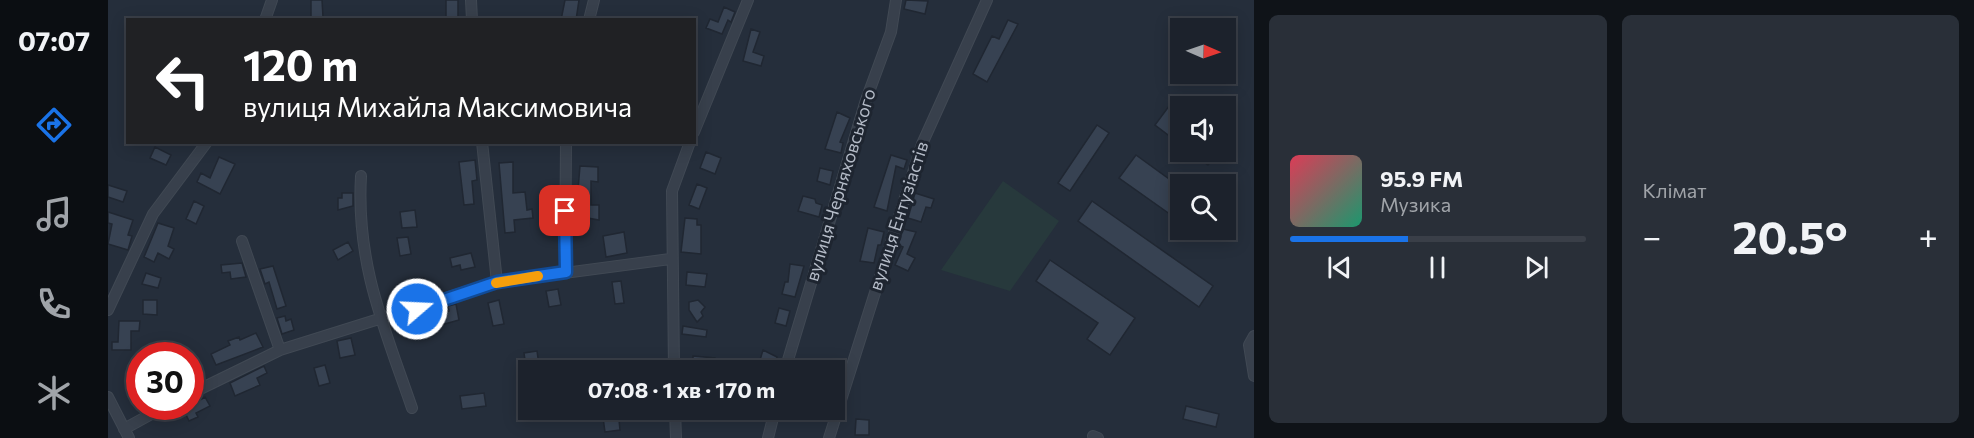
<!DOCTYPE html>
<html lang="uk">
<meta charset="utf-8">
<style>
body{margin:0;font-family:Commissioner,sans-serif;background:#292f38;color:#f1f3f6;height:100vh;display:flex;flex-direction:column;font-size:22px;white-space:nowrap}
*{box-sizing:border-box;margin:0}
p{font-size:20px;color:#a0a4a9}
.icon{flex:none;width:33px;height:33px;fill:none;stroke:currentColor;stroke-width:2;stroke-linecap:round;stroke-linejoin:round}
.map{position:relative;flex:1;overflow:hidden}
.sheet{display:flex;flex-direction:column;gap:15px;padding:15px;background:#0f1318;width:720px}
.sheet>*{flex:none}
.guide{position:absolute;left:18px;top:18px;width:570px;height:126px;border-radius:0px;box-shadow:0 3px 15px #0003,0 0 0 2px #3a3f48;background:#202124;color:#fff;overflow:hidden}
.needle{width:39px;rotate:92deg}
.controls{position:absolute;left:1062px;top:18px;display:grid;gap:12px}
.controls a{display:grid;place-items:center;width:66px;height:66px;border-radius:0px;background:#1c222c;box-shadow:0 3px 15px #0003,0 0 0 2px #3a3f48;font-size:30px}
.speed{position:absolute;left:18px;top:342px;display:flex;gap:12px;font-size:30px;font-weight:700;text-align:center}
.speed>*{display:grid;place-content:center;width:78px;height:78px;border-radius:50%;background:#1c222c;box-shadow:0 3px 15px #0003,0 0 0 2px #3a3f48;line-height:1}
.speed .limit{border:9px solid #d22;background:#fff;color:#111}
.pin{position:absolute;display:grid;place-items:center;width:51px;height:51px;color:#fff;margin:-26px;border-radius:12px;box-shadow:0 3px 9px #0006}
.me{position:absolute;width:66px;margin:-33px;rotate:71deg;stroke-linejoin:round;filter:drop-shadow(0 0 4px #0008)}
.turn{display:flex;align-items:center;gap:21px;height:126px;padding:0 18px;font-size:27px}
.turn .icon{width:78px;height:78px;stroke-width:2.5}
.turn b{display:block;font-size:42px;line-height:51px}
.big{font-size:45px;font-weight:700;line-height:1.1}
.sheet .card{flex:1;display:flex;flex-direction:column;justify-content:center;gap:9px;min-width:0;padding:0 21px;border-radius:9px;background:#292f38}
.song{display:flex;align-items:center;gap:18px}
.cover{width:72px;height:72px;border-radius:9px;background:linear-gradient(135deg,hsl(350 70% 55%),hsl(160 70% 35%))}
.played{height:6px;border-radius:3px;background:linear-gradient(90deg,#1a73e8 40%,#3a3f48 40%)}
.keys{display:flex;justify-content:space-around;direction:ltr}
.heat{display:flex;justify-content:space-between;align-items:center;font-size:33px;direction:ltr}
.sheet .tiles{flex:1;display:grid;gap:15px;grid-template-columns:repeat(2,1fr)}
.trip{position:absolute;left:410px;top:360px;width:327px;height:60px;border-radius:0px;background:#1c222c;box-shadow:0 3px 15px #0003,0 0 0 2px #3a3f48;font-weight:700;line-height:60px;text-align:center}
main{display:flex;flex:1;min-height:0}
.tabs{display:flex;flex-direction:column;width:108px;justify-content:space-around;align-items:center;background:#0b0e12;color:#a0a4a9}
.tabs .icon{width:42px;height:42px}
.tabs .selected{color:#1a73e8}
.tabs b{font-size:27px;color:#f1f3f6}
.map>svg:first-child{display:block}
.green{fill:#27393c}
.building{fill:#374252;stroke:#202732;stroke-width:1.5}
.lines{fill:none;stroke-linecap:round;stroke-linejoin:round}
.minor-casing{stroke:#414954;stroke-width:12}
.minor{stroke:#38404c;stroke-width:10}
.route-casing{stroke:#114b97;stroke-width:15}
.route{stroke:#1a73e8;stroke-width:10}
.slow{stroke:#f59e0b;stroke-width:10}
.labels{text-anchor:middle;stroke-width:6;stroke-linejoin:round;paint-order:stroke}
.street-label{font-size:18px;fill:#b4bbc7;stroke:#1e2530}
</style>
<main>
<nav class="tabs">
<b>07:07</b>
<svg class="icon selected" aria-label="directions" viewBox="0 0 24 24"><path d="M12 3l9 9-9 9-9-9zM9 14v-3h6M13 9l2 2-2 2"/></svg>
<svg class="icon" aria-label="music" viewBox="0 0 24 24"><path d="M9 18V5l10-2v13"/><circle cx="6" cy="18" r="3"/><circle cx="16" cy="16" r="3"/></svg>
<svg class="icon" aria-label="phone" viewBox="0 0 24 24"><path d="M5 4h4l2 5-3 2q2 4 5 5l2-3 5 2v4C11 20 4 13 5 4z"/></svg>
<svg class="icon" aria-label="climate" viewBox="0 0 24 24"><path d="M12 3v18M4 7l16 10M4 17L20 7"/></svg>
</nav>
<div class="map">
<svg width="1146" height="438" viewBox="0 0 1146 438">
<rect width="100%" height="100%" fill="#252e3b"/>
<!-- green -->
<path class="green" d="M895,181L951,221L902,291L833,270Z"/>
<!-- building -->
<path class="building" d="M203,0H214L215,17H203Z
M338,0H350V20H338Z
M457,0H471L468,20H453Z
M798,0L820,1L817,14L796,9Z
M616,7L627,12L623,22L620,20L614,34L598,28L602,19L610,22Z
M900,20L910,24L879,82L865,74L884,36L891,39Z
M643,29L652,32L645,52L656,56L653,66L635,61Z
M1064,102L1072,108V144L1047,125Z
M729,112L742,118L732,142L735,143L733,153L717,149Z
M989,125L1001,133L962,191L950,183Z
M47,147L63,155L58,165L42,158Z
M598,152L613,158L607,174L592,168Z
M1083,152H1110L1100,165Z
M783,155L799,160L796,169L788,166L779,211L766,207Z
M1028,155L1072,187V207L1066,217L1011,178Z
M111,157L127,164L112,194L89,182L93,173L102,178Z
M367,160L369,180L364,181L366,204L356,205L351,162Z
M405,162V193L417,192L419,210L424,209L425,218L406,220L407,232L397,233L391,163Z
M472,166L490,167V182L483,181V205H491V220L474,217V201H469Z
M712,168L725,171L722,185L709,181Z
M589,184L599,188L591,209L581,205Z
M0,185L19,191L15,202L0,197Z
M234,193H245V206L230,210V198H234Z
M807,193L826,199L823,208L818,207L813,222L800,218Z
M695,196L707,199L708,203L714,205L711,217L690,211Z
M86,201L96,206L88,224L78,219Z
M984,201L1105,286L1091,307L970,221Z
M307,210L309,227L294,228L292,212Z
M0,212L25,220L20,235L24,236L20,250L0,244L4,224L0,223Z
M577,218L589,219V225H593V254L573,252Z
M50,223L66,228L60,246L66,249L61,259L50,253L46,262L36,257Z
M760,228L776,232L773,245H770L766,263L752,261Z
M795,229L808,232L799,254L807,258L800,271L787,265L795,247L790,245Z
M516,232L519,253L498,257L495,236Z
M300,237L303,254L292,256L289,238Z
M240,242L245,251L230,260L225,250Z
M363,253L367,267L353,270L352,265L344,267L342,258Z
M942,260L1027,318L1002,355L979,339L990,323L928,281Z
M134,263L138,277L123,279L122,272L114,273L113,265Z
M682,264L696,266L687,297L674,294L677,282H680Z
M165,266L178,306L169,309L161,282L157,284L152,269Z
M579,272L599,274L597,287L578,285Z
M38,273L53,278L50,288L34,284Z
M316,278L320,294L287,304L284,294L306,283L305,281Z
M513,281L516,303L507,304L504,282Z
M450,289L453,305L441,307L438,291Z
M35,300H49V315L35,314Z
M391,300L396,324L385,326L380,303Z
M590,300L597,307L593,312L595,316L589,322L581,310V302Z
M348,304L351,320L326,327L323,314L341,311L340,306Z
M671,308L682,311L678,326L667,323Z
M177,316L178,321L183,319L186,330L174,334L169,318Z
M11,321H32L31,331H23V350H4V342H10Z
M575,326L599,330L598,337L574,334Z
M148,333L155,347L108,365L103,354L122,345L120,341L131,337L132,340Z
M243,338L247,355L232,358L229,341Z
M655,350L669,357L666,370H649Z
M429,351L431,365L418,367L416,353Z
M585,356L607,358L606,368L585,366Z
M217,365L222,383L211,386L206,368Z
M156,366L159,373L149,378L152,385L127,396L122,383Z
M376,393L378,406L354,409L352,396Z
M97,397L102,406L88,413L90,417L81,421L74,406H82Z
M1078,406L1111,414L1108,427L1075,419Z
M494,410H510L512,430L497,432Z
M748,419L761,420V435H747Z"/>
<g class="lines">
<defs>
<path id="minor" d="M363,0L364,20
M157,20L164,0
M481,20L486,0
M586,132L640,0
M374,142L389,282
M253,176C248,264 276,327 304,408
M134,241L172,350
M457,272L458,142
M0,310L45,214L99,142
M1146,336L1141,345L1146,376
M566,370L564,191L582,142
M677,370L758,100L783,32L788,0
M82,394L172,350L389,282L562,259
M0,397L21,438
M567,410L568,438
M16,429L58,406
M985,436L990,438
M660,438L667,410
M721,438L814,144L879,0"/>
</defs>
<!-- minor casing -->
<use href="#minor" class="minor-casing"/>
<!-- minor -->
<use href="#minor" class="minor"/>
</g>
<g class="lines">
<defs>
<path id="route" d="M309,309L389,282L458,272L457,211"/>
</defs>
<!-- route casing -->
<use href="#route" class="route-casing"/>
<!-- route -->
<use href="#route" class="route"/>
<!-- slow -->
<path class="slow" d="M388,283L430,276"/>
</g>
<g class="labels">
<!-- street labels -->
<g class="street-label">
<text transform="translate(733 185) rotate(-73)" y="6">вулиця Черняховського</text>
<text transform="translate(791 216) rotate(-72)" y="6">вулиця Ентузіастів</text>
</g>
</g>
</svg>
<div class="controls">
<a><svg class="needle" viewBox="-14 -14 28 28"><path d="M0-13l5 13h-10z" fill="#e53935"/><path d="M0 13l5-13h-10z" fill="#a0a4a9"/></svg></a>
<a><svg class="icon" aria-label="sound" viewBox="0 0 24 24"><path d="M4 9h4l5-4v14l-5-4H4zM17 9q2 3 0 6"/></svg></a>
<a><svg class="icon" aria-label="search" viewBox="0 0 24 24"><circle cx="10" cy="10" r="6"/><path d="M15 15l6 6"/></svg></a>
</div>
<div class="speed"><div class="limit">30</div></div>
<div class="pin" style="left:457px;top:211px;background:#d93025"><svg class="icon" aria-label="arrive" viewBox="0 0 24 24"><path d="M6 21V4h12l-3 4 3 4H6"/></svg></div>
<svg class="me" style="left:309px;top:309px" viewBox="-20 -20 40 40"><circle r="17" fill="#1a73e8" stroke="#fff" stroke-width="3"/><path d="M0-11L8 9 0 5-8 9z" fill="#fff"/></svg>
<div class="trip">07:08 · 1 хв · 170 m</div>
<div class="guide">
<div class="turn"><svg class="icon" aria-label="left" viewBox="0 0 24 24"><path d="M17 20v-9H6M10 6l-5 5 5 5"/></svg><div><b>120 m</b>вулиця Михайла Максимовича</div></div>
</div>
</div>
<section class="sheet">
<div class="tiles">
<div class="card">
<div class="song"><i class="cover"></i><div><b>95.9 FM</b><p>Музика</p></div></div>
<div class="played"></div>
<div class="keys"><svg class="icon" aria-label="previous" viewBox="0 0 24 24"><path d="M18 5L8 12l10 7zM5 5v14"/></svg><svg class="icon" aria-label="pause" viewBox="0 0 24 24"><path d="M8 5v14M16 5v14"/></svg><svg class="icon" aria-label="next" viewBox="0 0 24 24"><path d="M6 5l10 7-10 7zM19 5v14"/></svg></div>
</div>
<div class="card"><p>Клімат</p>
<div class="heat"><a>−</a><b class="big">20.5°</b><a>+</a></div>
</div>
</div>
</section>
</main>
